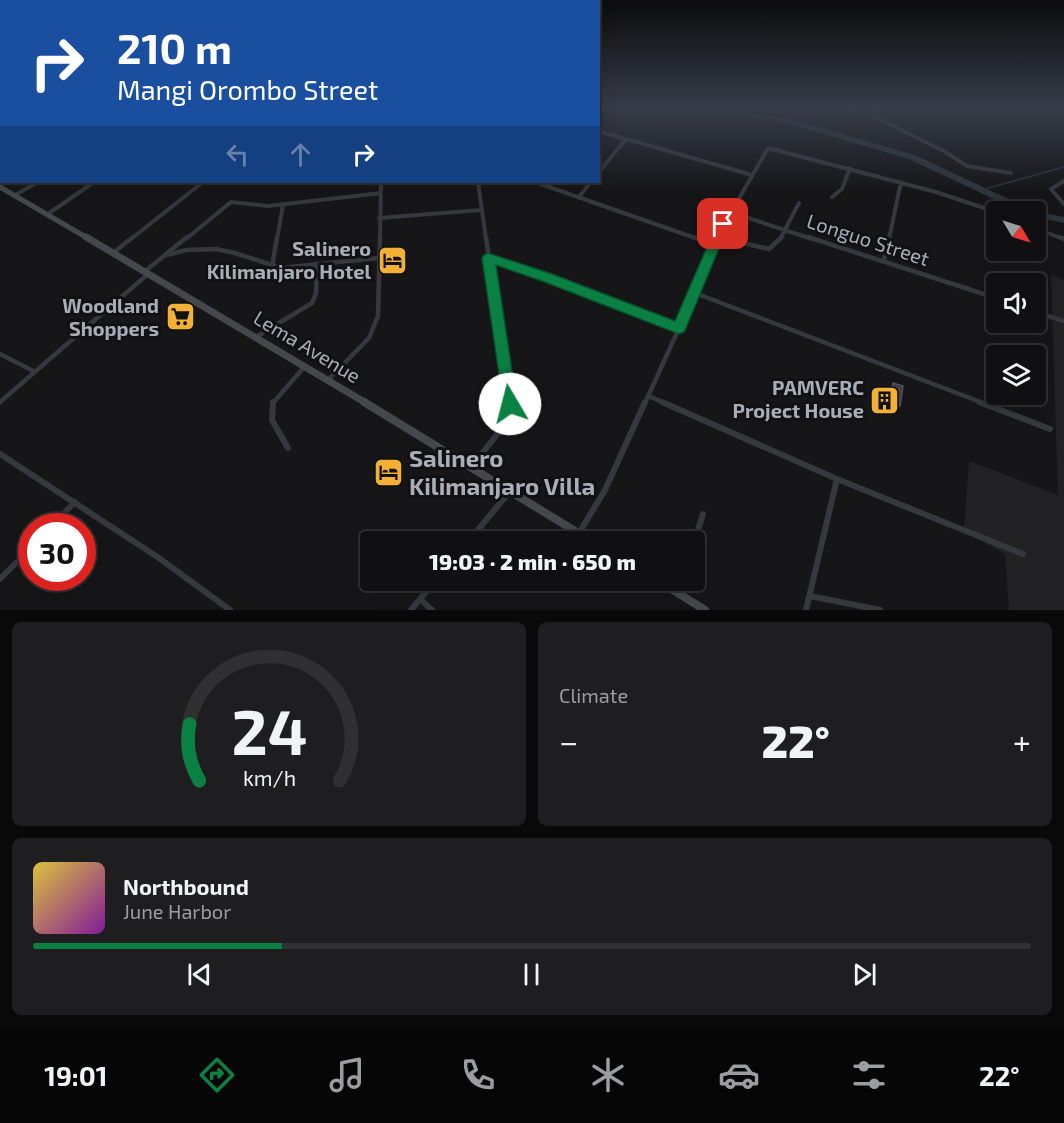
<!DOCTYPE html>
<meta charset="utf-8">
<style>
body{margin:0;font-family:"Exo 2",sans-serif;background:#1e1e20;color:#f1f3f6;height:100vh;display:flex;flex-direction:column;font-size:22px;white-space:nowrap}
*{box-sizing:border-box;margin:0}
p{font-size:20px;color:#9c9d9f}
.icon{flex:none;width:33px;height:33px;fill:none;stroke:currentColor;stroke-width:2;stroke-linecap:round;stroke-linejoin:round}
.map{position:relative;height:610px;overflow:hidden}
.drawer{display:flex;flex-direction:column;gap:12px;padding:12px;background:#09090a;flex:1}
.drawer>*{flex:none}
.hud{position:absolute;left:0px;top:0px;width:600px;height:183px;box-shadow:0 3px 15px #0003,0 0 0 2px #303032;background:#1a4fa0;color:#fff;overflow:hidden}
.needle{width:39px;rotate:128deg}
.buttons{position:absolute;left:986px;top:201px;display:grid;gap:12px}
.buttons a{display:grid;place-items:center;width:60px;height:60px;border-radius:6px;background:#101012;box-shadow:0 3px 15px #0003,0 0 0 2px #303032;font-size:30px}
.speed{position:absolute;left:18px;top:513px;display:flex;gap:12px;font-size:30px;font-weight:700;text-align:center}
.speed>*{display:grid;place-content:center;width:78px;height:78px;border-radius:50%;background:#101012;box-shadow:0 3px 15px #0003,0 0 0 2px #303032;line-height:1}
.speed .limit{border:9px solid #d22;background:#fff;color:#111}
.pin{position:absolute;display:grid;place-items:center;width:51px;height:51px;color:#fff;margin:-26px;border-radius:12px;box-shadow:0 3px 9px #0006}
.me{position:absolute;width:66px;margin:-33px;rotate:352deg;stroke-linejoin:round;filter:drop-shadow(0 0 4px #0008)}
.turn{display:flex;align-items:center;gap:21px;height:126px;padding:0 18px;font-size:27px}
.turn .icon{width:78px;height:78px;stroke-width:2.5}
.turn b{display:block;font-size:42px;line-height:51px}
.lanes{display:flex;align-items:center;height:57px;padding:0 18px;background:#0003;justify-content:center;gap:30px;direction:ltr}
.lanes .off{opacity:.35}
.big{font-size:45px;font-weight:800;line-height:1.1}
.drawer .tile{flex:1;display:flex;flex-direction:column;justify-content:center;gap:9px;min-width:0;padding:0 21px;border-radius:9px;background:#1e1e20}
.drawer .dial{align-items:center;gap:0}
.dial svg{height:156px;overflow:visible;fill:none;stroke:#303032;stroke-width:7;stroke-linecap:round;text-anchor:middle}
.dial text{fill:#f1f3f6;stroke:none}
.song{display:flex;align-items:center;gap:18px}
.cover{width:72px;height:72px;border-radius:9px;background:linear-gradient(135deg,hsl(50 70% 55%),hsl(290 70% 35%))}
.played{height:6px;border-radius:3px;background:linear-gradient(90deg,#0b8043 25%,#303032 25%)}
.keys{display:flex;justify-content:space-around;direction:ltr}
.heat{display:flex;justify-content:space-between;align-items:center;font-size:33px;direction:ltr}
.drawer .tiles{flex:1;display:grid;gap:12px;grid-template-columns:1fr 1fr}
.tile:last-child{grid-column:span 2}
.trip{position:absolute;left:360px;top:531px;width:345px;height:60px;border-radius:6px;background:#101012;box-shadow:0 3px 15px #0003,0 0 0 2px #303032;font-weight:800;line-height:60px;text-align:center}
.menu{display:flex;height:96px;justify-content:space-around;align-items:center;background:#060607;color:#9c9d9f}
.menu .icon{width:42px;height:42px}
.menu .selected{color:#0b8043}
.menu b{font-size:27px;color:#f1f3f6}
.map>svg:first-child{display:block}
.built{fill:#222225}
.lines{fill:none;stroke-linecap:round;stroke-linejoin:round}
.stream{stroke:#2c353c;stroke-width:1.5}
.river{fill:#2c353c;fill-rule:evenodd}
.street-far2{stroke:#37383d;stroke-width:4}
.street-far1{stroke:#37383d;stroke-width:4.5}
.street{stroke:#37383d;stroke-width:6}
.secondary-far2{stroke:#45474d;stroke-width:5}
.secondary-far1{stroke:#45474d;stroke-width:7}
.secondary{stroke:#45474d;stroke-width:8}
.wall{fill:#323236}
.building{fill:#3f3f44;stroke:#4f5156;stroke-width:1.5}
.route{fill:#0b8043;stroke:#07532c;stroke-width:1.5}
.labels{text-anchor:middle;stroke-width:6;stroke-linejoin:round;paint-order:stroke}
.street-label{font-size:20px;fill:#a8adb8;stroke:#111113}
.poi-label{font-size:20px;font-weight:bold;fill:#a8adb8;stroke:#111113;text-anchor:end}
.near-poi-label{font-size:24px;font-weight:bold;fill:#a8adb8;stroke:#111113;text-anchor:start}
</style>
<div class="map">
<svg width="1064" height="610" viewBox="0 0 1064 610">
<rect width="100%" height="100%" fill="#161618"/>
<!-- built -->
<path class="built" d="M1051,275L1064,280V610H1009L1005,554L964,531L969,461L1058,495Z"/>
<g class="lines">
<!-- stream -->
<path class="stream" d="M985,189L1064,167"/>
<!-- river -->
<path class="river" d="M640,107H652L673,113L738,111L797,121L915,155L1034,211L1064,217V223L1035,217V212H1021L909,159L793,125L738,115L673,117Z"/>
<!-- street-far2 -->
<path class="street-far2" d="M831,107L867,113L891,107
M867,113L944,151L967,166L1011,173
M598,131L752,175
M598,173L626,139
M1064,181L1051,189L1064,204
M478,182L486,239
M535,182L698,239
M15,195L38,182
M579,197L591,182
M832,197L842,189L850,168
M730,212L812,239
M48,214L94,182
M379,218L481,210
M1035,228L1063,239
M717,237L724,239
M131,239L203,182
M186,239L231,202L268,206L381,193
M277,239L283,205
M380,239L381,182
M716,239L768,148L936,192L996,212
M780,239L799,203
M889,239L901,182"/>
<!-- street-far1 -->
<path class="street-far1" d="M486,237L510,403
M694,237L714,244
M717,237L769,249L782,237
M808,237L996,298
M1059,237L1064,239
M1012,250V253
M113,253L133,237
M167,255L186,250L216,249L235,253L281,268L378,258
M488,258L547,277L679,329
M884,260L889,237
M272,267L277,237
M144,272L187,237
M695,293L983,403
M1035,312L1064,321
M256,337L312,303L316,293L317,265
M0,354L35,372
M327,381L369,338L378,316L380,237
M648,396L665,403
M0,402L148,274
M273,403L305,366
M645,403L695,293L717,237"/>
<!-- street -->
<path class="street" d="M273,402L272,420L288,448
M662,402L837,479L1023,554
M979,402L1050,429
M0,454L159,558L230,610
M472,466L503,427L510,402
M51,526L75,502
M579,533L605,490L645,402
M468,542L510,491
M694,542L703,514
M0,579L32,547
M679,593L683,580
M810,596L880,610
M420,599L432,610
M411,610L436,580
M806,610L837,479"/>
<!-- secondary-far2 -->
<path class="secondary-far2" d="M0,187L89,239"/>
<!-- secondary-far1 -->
<path class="secondary-far1" d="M86,237L366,403"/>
<!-- secondary -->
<path class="secondary" d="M364,402L593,542
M657,580L705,610"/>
</g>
<!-- wall -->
<path class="wall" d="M893,383L900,406L897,409L884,403L881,407L870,403L873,391L875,388L889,393L891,386Z"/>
<!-- building -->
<path class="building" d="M893,383L903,386L900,406L884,400L883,404L873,400L875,388L891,394Z"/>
<!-- sky -->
<linearGradient id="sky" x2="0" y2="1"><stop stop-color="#0c0c0d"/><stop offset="0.56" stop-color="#363c48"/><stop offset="1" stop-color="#363c48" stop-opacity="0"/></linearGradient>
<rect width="1064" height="192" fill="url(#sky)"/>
<!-- route -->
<path class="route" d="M723,220L729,224L686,328L684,332L679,334L542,281L496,265L517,404L515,408L510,410L504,408L482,258L484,255L488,253L552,274L675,321L717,224Z"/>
<!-- icons -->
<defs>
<symbol id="hotel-square" viewBox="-11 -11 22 22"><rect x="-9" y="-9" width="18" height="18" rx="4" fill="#f2b134" stroke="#111113"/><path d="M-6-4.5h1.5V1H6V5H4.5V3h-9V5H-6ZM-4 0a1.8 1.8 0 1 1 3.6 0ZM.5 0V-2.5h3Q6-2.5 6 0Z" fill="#111"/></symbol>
<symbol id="supermarket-square" viewBox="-11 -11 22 22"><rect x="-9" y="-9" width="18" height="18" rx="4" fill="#f2b134" stroke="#111113"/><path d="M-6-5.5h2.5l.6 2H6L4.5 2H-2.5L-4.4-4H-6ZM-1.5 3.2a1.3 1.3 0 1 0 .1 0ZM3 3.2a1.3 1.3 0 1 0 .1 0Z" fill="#111"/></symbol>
<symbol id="building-square" viewBox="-11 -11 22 22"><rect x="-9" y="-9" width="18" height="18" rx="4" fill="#f2b134" stroke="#111113"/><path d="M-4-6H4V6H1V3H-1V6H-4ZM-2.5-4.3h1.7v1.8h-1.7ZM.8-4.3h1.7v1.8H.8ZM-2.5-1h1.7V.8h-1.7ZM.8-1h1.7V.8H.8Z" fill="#111"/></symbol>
</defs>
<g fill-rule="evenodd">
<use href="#hotel-square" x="376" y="244" width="33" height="33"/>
<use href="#supermarket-square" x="164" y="300" width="33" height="33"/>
<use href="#building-square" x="868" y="384" width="33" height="33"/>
<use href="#hotel-square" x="372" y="456" width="33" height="33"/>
</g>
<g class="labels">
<!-- street labels -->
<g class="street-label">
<text transform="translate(868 240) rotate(18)" y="7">Longuo Street</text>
<text transform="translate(307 347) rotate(31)" y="7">Lema Avenue</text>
</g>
<!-- poi labels -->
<g class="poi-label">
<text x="371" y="256">Salinero<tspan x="371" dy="23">Kilimanjaro Hotel</tspan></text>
<text x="159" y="313">Woodland<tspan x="159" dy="23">Shoppers</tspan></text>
<text x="864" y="395">PAMVERC<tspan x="864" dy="23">Project House</tspan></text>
</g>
<!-- near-poi labels -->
<g class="near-poi-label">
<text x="409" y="467">Salinero<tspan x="409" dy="28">Kilimanjaro Villa</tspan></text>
</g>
</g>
</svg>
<div class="buttons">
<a><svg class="needle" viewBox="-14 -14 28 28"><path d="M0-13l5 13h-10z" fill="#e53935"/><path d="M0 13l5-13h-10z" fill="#9c9d9f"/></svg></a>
<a><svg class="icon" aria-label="sound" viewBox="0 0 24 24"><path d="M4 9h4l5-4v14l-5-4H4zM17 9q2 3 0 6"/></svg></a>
<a><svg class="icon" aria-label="layers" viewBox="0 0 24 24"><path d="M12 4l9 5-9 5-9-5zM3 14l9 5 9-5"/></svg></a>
</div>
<div class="speed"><div class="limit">30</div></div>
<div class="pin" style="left:723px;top:224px;background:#d93025"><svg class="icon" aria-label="arrive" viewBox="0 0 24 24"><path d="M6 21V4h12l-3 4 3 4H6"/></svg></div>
<svg class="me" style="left:510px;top:404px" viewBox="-20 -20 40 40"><circle r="19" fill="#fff"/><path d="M0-13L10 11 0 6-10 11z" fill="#0b8043"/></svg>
<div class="trip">19:03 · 2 min · 650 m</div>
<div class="hud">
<div class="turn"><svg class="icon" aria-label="right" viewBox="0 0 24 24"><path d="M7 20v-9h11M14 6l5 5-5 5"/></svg><div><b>210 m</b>Mangi Orombo Street</div></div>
<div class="lanes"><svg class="icon off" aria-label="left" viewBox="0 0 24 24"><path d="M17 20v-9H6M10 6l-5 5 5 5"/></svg><svg class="icon off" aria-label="ahead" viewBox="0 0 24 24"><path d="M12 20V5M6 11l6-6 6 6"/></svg><svg class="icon" aria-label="right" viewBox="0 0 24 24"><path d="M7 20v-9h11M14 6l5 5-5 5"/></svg></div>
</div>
</div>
<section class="drawer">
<div class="tiles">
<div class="tile dial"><svg viewBox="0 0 100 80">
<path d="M14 69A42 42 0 1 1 86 69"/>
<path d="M14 69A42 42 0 0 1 9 40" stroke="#0b8043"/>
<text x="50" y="56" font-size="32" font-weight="700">24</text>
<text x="50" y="72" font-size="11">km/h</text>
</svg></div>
<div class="tile"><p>Climate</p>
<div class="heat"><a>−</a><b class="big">22°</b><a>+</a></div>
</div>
<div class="tile">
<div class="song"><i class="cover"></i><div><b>Northbound</b><p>June Harbor</p></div></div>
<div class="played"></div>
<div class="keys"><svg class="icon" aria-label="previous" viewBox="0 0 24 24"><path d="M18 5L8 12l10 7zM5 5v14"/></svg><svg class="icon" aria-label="pause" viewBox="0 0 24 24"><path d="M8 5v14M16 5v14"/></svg><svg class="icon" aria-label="next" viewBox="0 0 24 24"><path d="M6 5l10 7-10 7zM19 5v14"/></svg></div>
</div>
</div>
</section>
<nav class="menu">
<b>19:01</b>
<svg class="icon selected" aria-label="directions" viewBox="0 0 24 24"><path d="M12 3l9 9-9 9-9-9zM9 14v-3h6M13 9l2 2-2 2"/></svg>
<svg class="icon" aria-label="music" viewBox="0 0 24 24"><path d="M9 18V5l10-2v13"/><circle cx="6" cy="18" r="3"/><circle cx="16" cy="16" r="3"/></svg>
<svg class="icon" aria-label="phone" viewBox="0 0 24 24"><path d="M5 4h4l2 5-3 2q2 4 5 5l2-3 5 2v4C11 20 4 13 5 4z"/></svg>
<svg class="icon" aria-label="climate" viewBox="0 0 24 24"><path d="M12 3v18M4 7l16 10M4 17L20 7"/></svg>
<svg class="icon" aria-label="car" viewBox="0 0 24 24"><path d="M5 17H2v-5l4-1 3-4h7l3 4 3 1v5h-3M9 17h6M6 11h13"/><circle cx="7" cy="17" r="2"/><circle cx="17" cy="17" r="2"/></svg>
<svg class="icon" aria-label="filters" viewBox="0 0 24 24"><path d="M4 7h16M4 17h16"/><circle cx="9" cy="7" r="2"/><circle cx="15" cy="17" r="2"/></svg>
<b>22°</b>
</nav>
